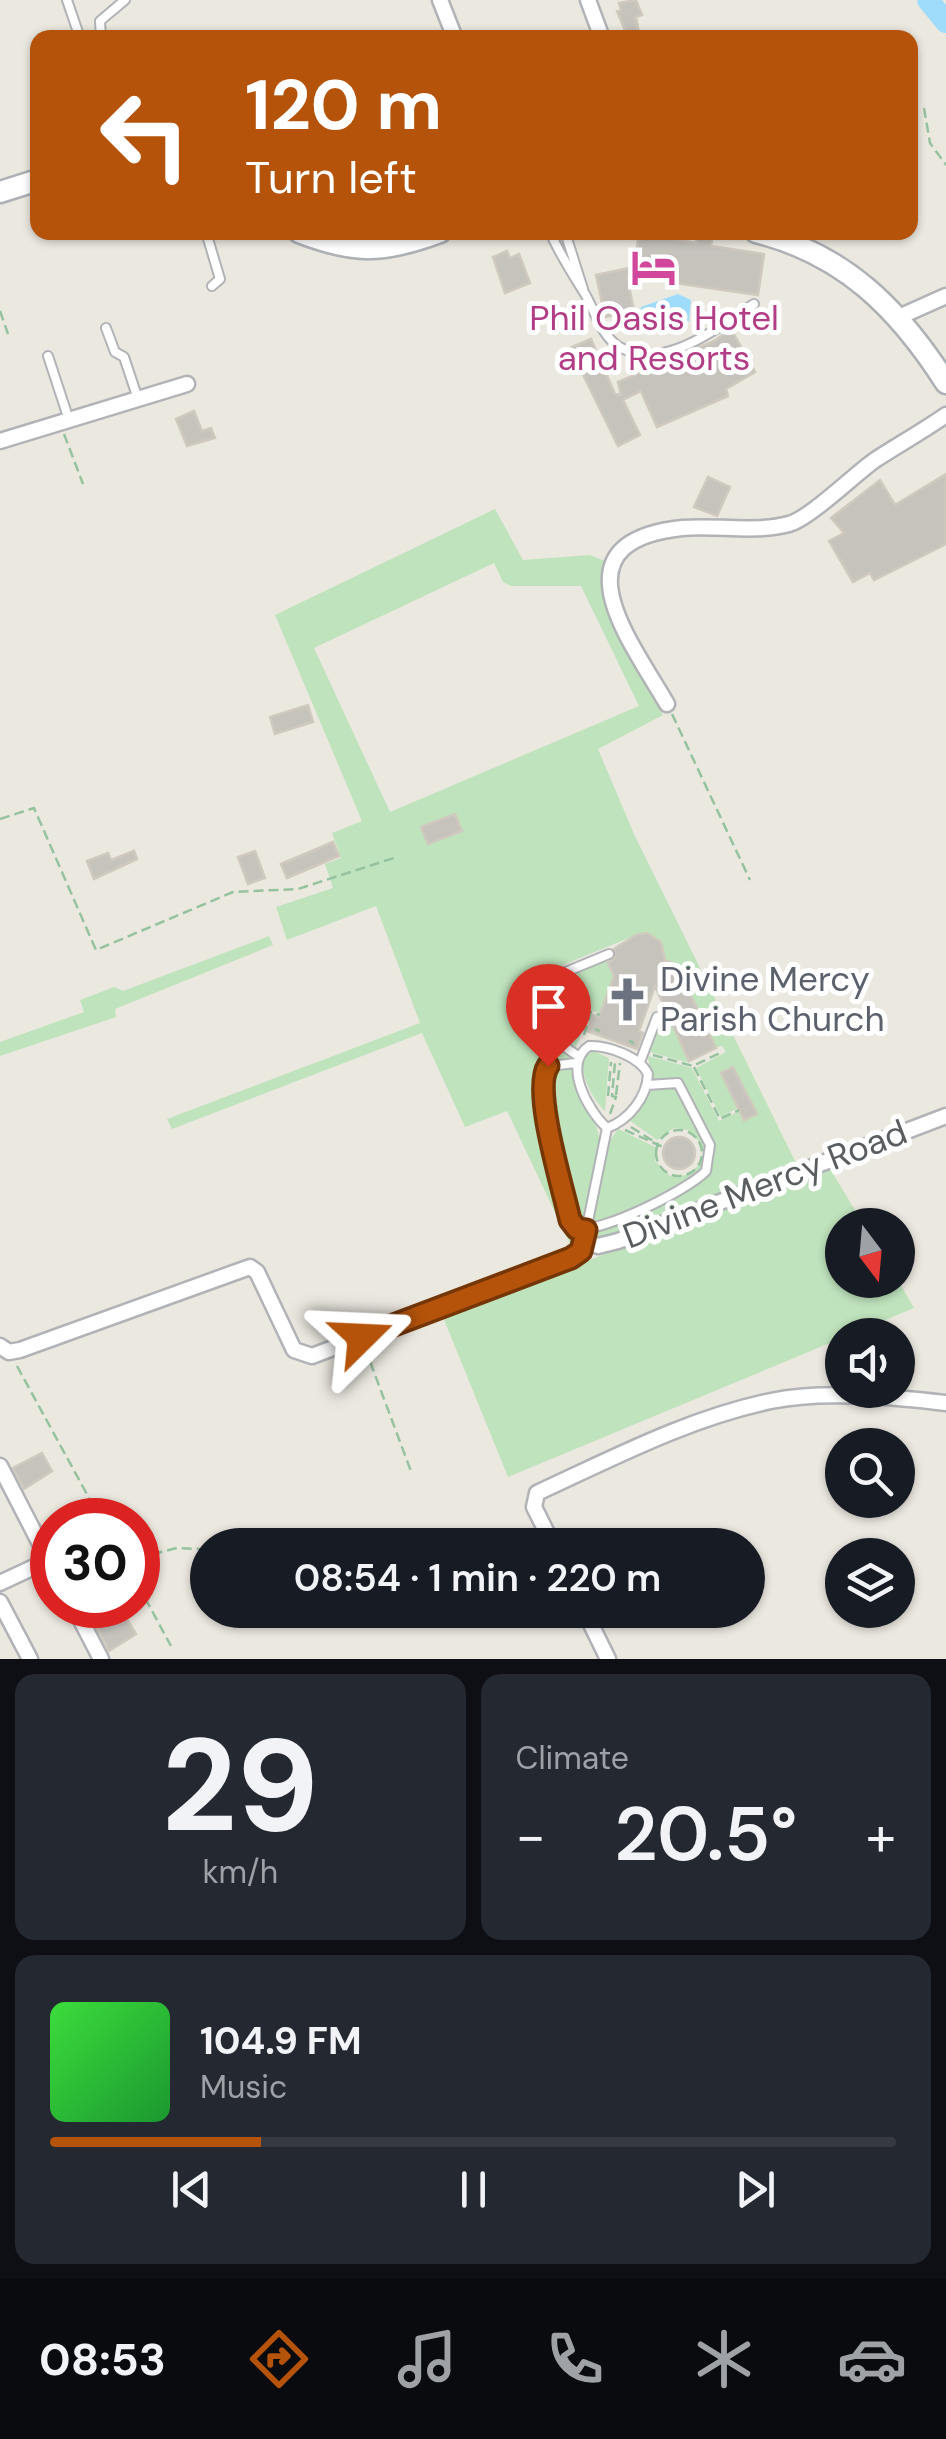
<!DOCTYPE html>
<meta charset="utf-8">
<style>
body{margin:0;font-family:"DM Sans",sans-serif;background:#242831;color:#f1f3f6;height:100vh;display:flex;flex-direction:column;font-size:38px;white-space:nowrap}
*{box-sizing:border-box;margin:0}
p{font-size:32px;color:#9ea1a6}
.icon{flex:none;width:55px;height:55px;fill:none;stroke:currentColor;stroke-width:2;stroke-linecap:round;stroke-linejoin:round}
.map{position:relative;height:1659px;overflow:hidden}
.panel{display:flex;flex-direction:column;gap:15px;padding:15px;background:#0d0f14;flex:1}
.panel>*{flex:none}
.hud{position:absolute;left:30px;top:30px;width:888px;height:210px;border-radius:20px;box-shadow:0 2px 8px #0004;background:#b45309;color:#fff;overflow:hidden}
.needle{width:65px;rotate:164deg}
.buttons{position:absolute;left:825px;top:1208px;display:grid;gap:20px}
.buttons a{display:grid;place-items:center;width:90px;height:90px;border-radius:50%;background:#171b24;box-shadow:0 2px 8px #0004;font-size:50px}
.speed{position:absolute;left:30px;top:1498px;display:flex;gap:20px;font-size:50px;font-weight:700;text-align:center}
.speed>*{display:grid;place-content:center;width:130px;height:130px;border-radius:50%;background:#171b24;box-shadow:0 2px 8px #0004;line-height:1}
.speed .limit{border:15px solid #d22;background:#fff;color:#111}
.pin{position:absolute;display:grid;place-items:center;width:85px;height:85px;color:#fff;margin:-102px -42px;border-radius:50% 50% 50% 0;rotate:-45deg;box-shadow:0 0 10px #0007}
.pin .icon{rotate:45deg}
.me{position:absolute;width:110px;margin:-55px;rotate:69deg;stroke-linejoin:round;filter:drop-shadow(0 0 8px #0008)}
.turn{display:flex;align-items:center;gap:35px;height:210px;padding:0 50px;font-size:45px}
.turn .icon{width:130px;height:130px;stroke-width:2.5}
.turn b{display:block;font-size:70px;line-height:85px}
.big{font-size:75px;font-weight:600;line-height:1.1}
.panel .widget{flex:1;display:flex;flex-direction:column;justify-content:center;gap:15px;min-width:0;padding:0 35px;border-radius:20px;background:#242831}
.panel .dial{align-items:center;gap:0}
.dial b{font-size:130px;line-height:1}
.song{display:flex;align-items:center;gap:30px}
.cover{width:120px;height:120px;border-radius:15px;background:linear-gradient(135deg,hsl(120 70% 55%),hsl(130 70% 35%))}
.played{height:10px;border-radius:5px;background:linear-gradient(90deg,#b45309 25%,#363941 25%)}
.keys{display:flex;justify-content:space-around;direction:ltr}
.heat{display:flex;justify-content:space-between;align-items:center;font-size:55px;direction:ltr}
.panel .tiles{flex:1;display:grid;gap:15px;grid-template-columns:1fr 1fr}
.widget:last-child{grid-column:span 2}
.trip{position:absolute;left:190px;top:1528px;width:575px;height:100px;border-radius:50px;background:#171b24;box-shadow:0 2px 8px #0004;font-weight:600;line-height:100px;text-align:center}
.tab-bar{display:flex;height:160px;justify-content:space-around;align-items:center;background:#090b0e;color:#9ea1a6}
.tab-bar .icon{width:70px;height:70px}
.tab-bar .selected{color:#b45309}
.tab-bar b{font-size:45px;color:#f1f3f6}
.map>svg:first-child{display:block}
.green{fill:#bfe3bc;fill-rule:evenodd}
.water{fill:#9fdcfc}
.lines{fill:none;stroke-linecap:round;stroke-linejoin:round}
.river{stroke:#9fdcfc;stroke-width:22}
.building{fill:#c6c3bd;stroke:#d0c9be;stroke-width:2.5}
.lane-casing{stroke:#b1b3b7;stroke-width:12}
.street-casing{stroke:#b1b3b7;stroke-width:19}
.secondary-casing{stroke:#adb1b5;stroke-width:25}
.path{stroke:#96c39f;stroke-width:2.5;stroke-dasharray:10 5;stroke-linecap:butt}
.lane{stroke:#fff;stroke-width:8}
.street{stroke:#fff;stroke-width:14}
.secondary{stroke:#fff;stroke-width:20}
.route-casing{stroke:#753606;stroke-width:25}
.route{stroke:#b45309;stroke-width:18}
.labels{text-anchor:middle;stroke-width:10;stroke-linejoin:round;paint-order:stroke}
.hotel-label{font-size:35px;fill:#b23c85;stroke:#fff}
.worship-label{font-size:35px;fill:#5b616d;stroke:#fff;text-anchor:start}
.street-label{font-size:35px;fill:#595d60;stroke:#fff}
</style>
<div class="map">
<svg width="946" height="1659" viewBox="0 0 946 1659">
<rect width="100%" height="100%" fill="#ebe8e0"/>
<!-- green -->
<path class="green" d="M495,509L523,560L590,555L620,567C609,613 644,654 667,693L655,699L663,715L598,749L634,834L797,1165L629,1231L609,1238L588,1237L609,1142L618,1129L655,1147V1161L670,1176L690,1175L703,1159L702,1145L688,1130L674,1128L657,1140L629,1120L652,1089L648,1056L692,1068L719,1121L739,1111L744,1120L756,1114L721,1073L738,1108L721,1117L696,1068L726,1052L722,1046L716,1048L686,986L663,959L661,942L652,935H636L529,979C521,1018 538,1037 571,1055C566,1085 596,1109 599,1138C601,1173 584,1215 577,1249L571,1246L507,1111L465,1127L422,1033L172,1129L167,1119L420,1023L376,906L287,940L276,907L333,888L325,864L341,858L332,833L362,821L275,615ZM494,563L503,582L511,586H581L639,706L390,812L314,648Z
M269,936L273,945L115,1009L116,1017L0,1056V1042L84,1012L80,1000L114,987L123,991Z
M606,959L614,976L600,1013L590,1010L587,1016L579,1013L574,1028L582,1031L576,1047C550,1035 533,1020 537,988Z
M669,1016L689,1061L686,1062L650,1052L663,1018Z
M593,1051L609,1058L605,1111C593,1099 580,1076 583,1059Z
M829,1167L864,1225H842V1280H898L914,1308L508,1477L443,1317Z"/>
<!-- water -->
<path class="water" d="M678,294L691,300L689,321L669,328L645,330L640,324L641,307Z"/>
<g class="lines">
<!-- river -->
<path class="river" d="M928,0L946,22"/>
</g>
<!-- building -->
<path class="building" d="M636,0L642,15L636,17L640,38H628L617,11L621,10L619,3Z
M698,232H713L711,246L764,254L758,295L627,276L634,311L605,317L596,275L634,267L639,234L696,243Z
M507,251L510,258L519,254L530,283L505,293L493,257Z
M731,329L755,372L726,389L728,396L657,427L641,391L623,400L640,435L618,446L570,348L591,339L615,394L621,395L618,382L714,341Z
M194,411L202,431L211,428L215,438L187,446L176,419Z
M946,474V544L874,580L870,573L853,582L829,541L844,533L831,518L880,480L895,505Z
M708,477L730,487L717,516L694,507Z
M308,705L313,722L275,734L270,717Z
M455,814L462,831L428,844L421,827Z
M333,842L339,856L287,878L281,864Z
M134,851L137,859L94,879L87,861L108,853L111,860Z
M255,851L265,878L248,884L238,857Z
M647,933L661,942L665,960L673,963L686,985L716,1048L689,1061L655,986L639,1031L643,1033L637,1049L587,1031L593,1015L599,1017L614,976L608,963L615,958L614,949L636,935Z
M733,1067L757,1114L744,1120L721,1073Z
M663 1153a16 16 0 1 1 32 0a16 16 0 1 1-32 0Z
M42,1453L52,1471L24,1489L13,1468Z
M123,1612L136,1634L109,1651L97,1628Z"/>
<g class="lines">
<defs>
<path id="lane" d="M67,0L80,38
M101,38L100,21L125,0
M206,232L220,279L212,286
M550,232C560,255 572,273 585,294C595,311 601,335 618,346C662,374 719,326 754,304
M565,232L583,289
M106,328L115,352L124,357L138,399
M48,356L69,420
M589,1046C608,1045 640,1057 648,1074C647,1097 629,1120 607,1128C588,1111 562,1064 589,1046Z
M578,1056C551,1037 525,1023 532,986L609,954
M640,1062L657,1017
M576,1063L549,1066L543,1077L570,1220L577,1229C603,1232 688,1190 706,1171L710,1145L678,1083L647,1085
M586,1231L607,1128"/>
<path id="street" d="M440,0L455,38
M588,0L602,38
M899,317L946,296
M0,441L187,384
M667,704C630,640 552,542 682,528C716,525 755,533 789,524C809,519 855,474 875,460C898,445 923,431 946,415
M0,1346L9,1352L20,1350L250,1267L257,1272L294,1350L312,1356L576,1256L584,1241L598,1246L618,1241L946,1116
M0,1466L52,1567
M553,1545L534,1507L537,1493C613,1458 689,1418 771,1401C822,1390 894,1397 946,1403
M0,1583L49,1560
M0,1602L30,1659
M73,1605L101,1659
M584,1610L608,1659"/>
<path id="secondary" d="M0,192L38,180
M299,232C355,254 384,253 440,232
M756,232C844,254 898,308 946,383"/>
</defs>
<!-- lane casing -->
<use href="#lane" class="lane-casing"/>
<!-- street casing -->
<use href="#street" class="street-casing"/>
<!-- secondary casing -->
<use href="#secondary" class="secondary-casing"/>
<!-- path -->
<path class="path" d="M924,108L930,143L946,165
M0,311L8,334
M64,434L83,484
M672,714L750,880
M0,819L34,808L96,950L233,892L298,889L397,857
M595,1029L600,1031
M584,1035L591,1012L600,1015
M629,1041L634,1043
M653,1055L693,1066L722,1052
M694,1067L720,1119L739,1110
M616,1095L620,1063
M608,1096L611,1062
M610,1114L616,1097L612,1096L615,1062
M631,1127L658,1144
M625,1130L663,1147
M656 1153a23 23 0 1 1 46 0a23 23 0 1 1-46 0Z
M365,1348L412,1474
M17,1366L101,1520
M138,1537L149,1534
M138,1558L177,1548L200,1549
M138,1585L171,1646"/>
<!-- lane -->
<use href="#lane" class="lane"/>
<!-- street -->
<use href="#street" class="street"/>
<!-- secondary -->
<use href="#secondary" class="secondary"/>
</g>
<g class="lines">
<defs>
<path id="route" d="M362,1337L571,1258L581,1251L586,1230L577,1229L570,1220C563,1188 532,1090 548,1066"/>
</defs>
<!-- route casing -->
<use href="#route" class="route-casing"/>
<!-- route -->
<use href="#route" class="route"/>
</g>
<!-- icons -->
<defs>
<symbol id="hotel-bare" viewBox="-9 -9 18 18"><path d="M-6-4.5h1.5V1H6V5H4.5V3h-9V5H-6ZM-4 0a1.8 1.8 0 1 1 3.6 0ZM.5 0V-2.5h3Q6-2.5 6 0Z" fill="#d1479c" stroke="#fff" stroke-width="2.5" paint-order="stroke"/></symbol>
<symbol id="church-bare" viewBox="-9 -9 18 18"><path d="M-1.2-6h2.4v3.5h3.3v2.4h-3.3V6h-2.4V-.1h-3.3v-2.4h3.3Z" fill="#6b7280" stroke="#fff" stroke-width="2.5" paint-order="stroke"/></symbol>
</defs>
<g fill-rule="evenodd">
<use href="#hotel-bare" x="622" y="236" width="63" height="63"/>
<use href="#church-bare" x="596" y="968" width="63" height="63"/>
</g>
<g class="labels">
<!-- hotel labels -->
<g class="hotel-label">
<text x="654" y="330">Phil Oasis Hotel<tspan x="654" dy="40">and Resorts</tspan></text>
</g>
<!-- worship labels -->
<g class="worship-label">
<text x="660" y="991">Divine Mercy<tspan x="660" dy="40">Parish Church</tspan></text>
</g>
<!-- street labels -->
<g class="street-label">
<text transform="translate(765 1184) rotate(-21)" y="12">Divine Mercy Road</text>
</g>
</g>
</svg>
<div class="buttons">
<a><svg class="needle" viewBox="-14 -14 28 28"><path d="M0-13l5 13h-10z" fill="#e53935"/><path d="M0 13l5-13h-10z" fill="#9ea1a6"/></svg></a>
<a><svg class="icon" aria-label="sound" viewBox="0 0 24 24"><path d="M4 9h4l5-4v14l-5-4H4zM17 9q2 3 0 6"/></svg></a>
<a><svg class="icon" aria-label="search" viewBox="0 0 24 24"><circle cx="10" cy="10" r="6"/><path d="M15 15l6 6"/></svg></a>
<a><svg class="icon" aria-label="layers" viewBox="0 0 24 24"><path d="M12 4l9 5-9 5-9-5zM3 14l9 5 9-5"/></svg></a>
</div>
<div class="speed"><div class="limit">30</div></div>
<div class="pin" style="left:548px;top:1066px;background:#d93025"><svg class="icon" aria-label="arrive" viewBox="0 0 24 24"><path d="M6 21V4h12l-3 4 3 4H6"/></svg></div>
<svg class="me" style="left:362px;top:1337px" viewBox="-20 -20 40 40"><path d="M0-17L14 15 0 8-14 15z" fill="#b45309" stroke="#fff" stroke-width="4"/></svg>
<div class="trip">08:54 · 1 min · 220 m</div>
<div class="hud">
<div class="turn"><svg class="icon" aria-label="left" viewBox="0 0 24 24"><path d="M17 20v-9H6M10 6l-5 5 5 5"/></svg><div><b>120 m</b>Turn left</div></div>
</div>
</div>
<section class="panel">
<div class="tiles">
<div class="widget dial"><b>29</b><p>km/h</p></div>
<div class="widget"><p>Climate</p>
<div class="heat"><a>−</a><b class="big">20.5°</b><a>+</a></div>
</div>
<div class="widget">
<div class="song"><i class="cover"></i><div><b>104.9 FM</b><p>Music</p></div></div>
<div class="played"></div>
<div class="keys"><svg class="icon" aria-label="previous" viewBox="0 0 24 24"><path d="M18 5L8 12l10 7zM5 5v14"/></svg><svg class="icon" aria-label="pause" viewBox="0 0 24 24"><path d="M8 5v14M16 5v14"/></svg><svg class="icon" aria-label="next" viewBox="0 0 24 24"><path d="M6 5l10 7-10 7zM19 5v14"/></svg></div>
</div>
</div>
</section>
<nav class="tab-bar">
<b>08:53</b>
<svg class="icon selected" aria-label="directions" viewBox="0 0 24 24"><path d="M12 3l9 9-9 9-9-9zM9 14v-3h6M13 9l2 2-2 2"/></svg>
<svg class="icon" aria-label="music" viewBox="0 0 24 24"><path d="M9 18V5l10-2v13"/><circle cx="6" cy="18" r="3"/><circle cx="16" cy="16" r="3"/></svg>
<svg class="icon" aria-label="phone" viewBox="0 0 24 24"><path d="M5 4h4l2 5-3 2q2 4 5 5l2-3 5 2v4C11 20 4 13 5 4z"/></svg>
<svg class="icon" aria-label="climate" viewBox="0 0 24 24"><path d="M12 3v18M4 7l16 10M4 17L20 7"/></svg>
<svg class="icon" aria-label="car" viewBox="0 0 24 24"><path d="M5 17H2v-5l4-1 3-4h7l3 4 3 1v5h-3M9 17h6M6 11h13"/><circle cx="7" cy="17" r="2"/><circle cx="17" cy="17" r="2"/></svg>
</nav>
